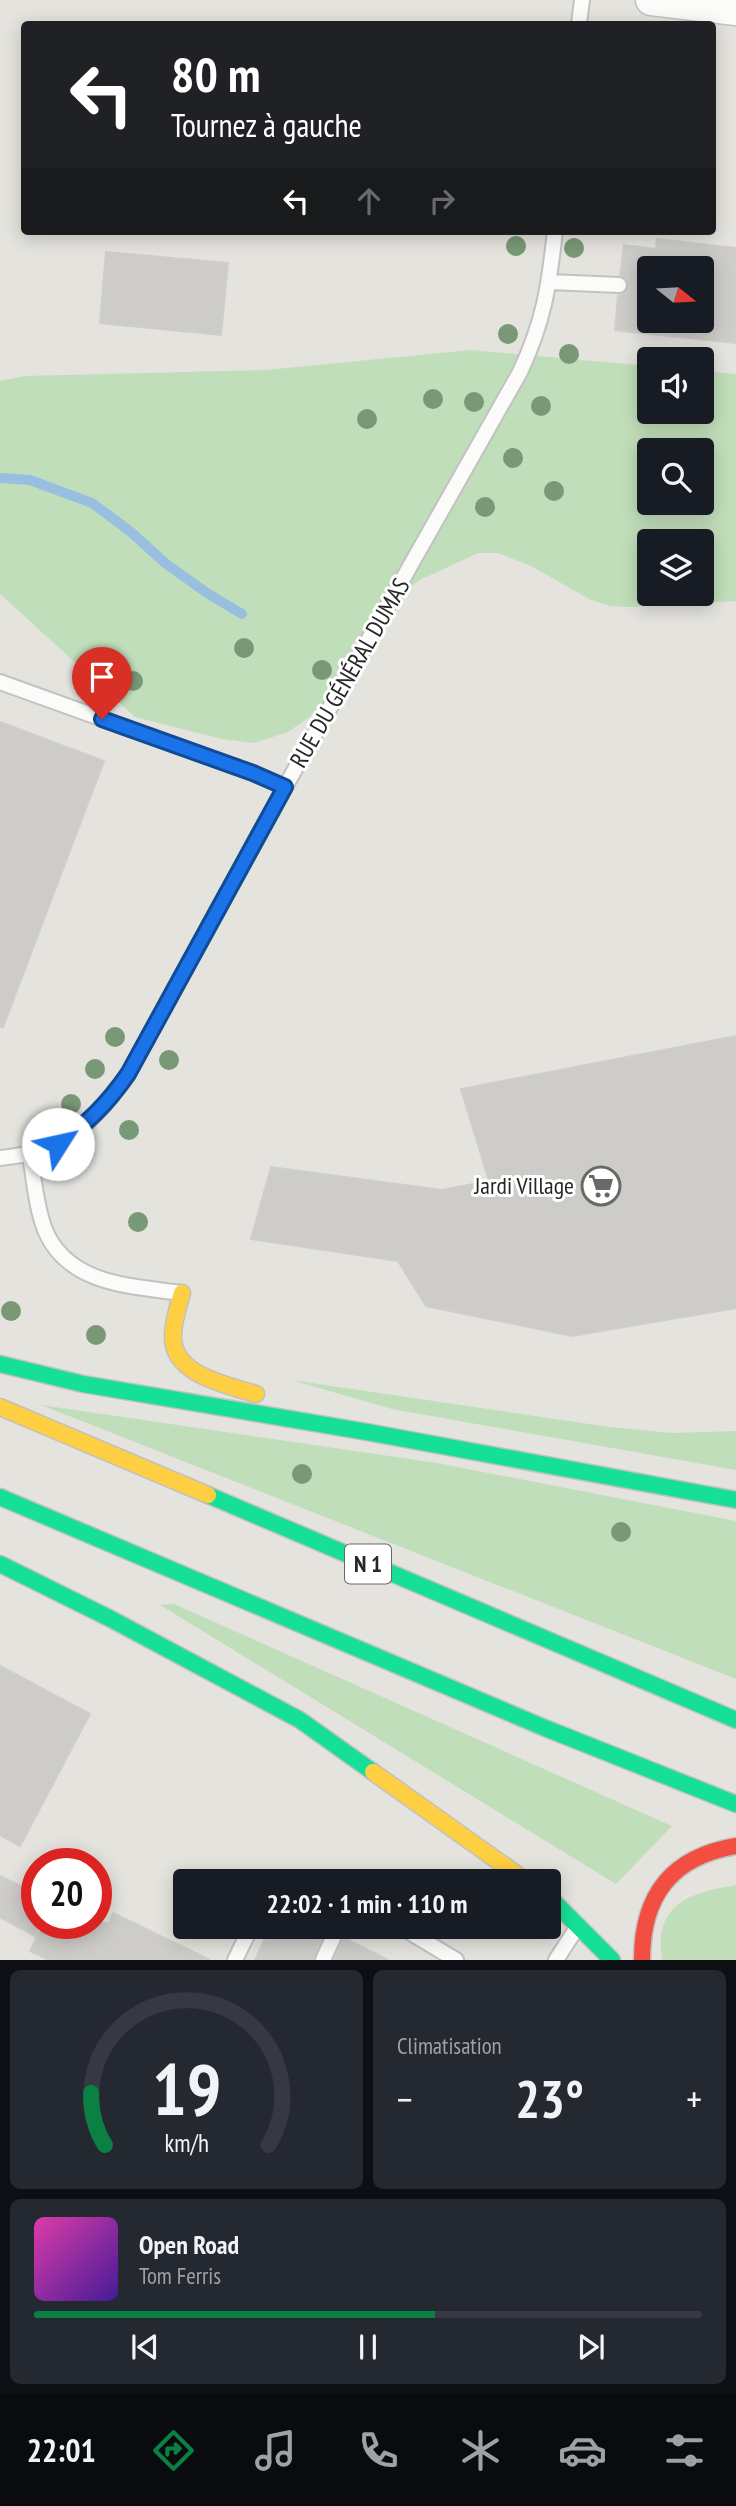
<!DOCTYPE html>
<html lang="fr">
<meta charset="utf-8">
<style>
body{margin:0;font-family:"PT Sans Narrow",sans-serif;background:#242831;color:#f1f3f6;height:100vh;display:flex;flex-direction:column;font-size:26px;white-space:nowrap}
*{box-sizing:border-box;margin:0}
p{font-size:23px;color:#9ea1a6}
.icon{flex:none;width:38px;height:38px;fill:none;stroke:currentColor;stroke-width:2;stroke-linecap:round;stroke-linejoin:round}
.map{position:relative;height:1960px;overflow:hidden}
.panel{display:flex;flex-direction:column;gap:10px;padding:10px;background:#0d0f14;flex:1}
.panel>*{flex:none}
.banner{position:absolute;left:21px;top:21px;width:695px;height:214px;border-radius:7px;box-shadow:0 4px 18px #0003;background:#202124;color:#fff;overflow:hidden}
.needle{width:46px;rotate:108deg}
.controls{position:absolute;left:637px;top:256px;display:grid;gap:14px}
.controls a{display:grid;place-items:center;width:77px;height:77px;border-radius:7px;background:#171b24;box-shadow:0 4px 18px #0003;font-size:35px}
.speed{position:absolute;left:21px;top:1848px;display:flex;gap:14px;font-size:35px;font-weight:700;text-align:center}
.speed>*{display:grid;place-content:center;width:91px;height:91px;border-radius:50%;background:#171b24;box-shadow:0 4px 18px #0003;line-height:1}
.speed .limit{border:10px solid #d22;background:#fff;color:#111}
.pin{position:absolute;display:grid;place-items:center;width:60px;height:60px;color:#fff;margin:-72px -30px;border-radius:50% 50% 50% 0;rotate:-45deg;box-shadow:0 0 7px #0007}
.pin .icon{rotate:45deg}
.me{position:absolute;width:77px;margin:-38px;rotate:55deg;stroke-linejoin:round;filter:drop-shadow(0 0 5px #0008)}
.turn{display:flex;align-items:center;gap:24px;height:147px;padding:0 35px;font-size:32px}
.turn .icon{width:91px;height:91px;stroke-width:2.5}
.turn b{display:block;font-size:49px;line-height:60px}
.lanes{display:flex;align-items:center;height:66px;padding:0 35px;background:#0003;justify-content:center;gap:35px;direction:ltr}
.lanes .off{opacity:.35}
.big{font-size:52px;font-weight:600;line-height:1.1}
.panel .card{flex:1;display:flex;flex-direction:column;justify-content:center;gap:10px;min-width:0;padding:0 24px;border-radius:10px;background:#242831}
.panel .dial{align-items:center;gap:0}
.dial svg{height:182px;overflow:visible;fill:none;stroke:#363941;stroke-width:7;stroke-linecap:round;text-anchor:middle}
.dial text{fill:#f1f3f6;stroke:none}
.song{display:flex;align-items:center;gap:21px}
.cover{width:84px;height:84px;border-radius:10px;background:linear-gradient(135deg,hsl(320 70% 55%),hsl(260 70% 35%))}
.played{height:7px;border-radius:4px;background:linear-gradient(90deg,#0b8043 60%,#363941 60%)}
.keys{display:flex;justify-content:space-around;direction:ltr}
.heat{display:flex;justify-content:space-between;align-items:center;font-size:38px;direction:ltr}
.panel .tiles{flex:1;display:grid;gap:10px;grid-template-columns:1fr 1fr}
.card:last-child{grid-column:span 2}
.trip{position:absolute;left:173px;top:1869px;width:388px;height:70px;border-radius:7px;background:#171b24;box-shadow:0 4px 18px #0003;font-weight:600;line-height:70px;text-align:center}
.tabs{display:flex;height:112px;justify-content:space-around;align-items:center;background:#090b0e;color:#9ea1a6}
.tabs .icon{width:49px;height:49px}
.tabs .on{color:#0b8043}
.tabs b{font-size:32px;color:#f1f3f6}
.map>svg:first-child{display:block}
.green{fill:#c1deba;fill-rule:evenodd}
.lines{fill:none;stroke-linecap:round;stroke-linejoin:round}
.stream{stroke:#98bfdf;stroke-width:10}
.building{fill:#cdccc9;stroke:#cfceca;stroke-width:2;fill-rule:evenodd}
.lane-casing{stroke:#c3c2c3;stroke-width:18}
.street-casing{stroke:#c3c2c3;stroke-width:33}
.fast-casing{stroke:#c2c1c0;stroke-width:19}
.slow-casing{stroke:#c2c1c0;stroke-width:19}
.jam-casing{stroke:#c2c1c0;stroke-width:19}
.lane{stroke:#fbfbfa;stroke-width:14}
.street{stroke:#fbfbfa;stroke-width:30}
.fast{stroke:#16e098;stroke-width:16}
.slow{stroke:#ffcf43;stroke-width:16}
.jam{stroke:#f24e42;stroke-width:16}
.tree{fill:#799876}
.route-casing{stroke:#114b97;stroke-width:18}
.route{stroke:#1a73e8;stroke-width:12}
.labels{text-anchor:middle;stroke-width:6;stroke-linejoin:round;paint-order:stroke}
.shield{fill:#fff;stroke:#686868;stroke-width:2}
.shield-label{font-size:23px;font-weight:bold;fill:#272727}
.street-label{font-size:24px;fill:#272727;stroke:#fff}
.poi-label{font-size:24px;fill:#272727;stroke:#fff;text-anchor:end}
</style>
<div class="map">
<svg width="736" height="1960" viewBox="0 0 736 1960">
<rect width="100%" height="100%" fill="#e4e3de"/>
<!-- green -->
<path class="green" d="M471,350L649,366V411H702V371L736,374V601L628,607L609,606L589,599L531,566L498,553H478L422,579L402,592L336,690L318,711L288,732L254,743L222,739L135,717L0,594V381L25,376L266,370ZM649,450H702V502H649ZM649,541H702V593H649Z
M291,1380L609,1427L672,1433L736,1431V1470L392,1409Z
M41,1405L437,1463L736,1521V1679Z
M174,1604L672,1826L616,1884L160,1605Z
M736,1885V1960H662C653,1904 689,1893 736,1885Z"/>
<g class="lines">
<!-- stream -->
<path class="stream" d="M0,478L30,480L92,503L131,532L165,563L207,593L242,614"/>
</g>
<!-- building -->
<path class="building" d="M657,239L736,248V343L615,330L618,295L624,293L628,286L627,280L620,276L624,245L656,249ZM649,268H702V320H649Z
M106,252L228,263L221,335L100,323Z
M0,722L104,761L3,1027H0Z
M736,1036V1308L572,1336L426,1306L398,1261L251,1239L271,1167L442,1190L489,1181L461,1089Z
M0,1666L90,1714L20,1846L0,1835Z
M0,1876L37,1894V1937L0,1917Z
M113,1913L210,1960H49L30,1951L44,1923H109Z
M270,1927H320L326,1930L313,1960H255Z
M344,1938L388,1960H334Z"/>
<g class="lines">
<defs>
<path id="lane" d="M579,24L582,0
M550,282L619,285
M0,682L253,773L285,787
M30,1155C34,1179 36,1207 45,1230C68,1285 131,1286 181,1293
M0,1158C64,1152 92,1126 128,1074L285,787L520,372C544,321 549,286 555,231
M401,1927L456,1960
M235,1960L251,1927
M323,1960L338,1927
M556,1960L576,1929"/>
<path id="street" d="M651,0L736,10"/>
<path id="fast" d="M0,1364L83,1384L367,1432L736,1500
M208,1495L736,1720
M0,1497L545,1728L736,1804
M0,1564L111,1619L300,1720L373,1772
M550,1898L612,1960"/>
<path id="slow" d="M182,1293C178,1307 173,1321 173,1336C172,1375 227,1385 256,1394
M0,1407L208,1495
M373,1772L526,1881"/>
<path id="jam" d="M642,1960C642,1896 671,1857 736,1846"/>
</defs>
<!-- lane casing -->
<use href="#lane" class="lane-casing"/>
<!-- street casing -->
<use href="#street" class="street-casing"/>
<!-- fast casing -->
<use href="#fast" class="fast-casing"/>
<!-- slow casing -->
<use href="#slow" class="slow-casing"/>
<!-- jam casing -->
<use href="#jam" class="jam-casing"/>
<!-- lane -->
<use href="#lane" class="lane"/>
<!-- street -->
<use href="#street" class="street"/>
<!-- fast -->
<use href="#fast" class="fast"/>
<!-- slow -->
<use href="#slow" class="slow"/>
<!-- jam -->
<use href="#jam" class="jam"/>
</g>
<!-- trees -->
<g class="tree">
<circle cx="516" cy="246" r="10"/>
<circle cx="574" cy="248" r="10"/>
<circle cx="508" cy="334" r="10"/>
<circle cx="569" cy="354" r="10"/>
<circle cx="433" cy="399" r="10"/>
<circle cx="474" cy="402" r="10"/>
<circle cx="541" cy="406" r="10"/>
<circle cx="367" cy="419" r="10"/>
<circle cx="513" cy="458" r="10"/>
<circle cx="554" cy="491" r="10"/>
<circle cx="485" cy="507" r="10"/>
<circle cx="244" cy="648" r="10"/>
<circle cx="322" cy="670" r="10"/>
<circle cx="133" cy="681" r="10"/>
<circle cx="115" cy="1037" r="10"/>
<circle cx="169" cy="1060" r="10"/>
<circle cx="95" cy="1069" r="10"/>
<circle cx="71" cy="1104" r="10"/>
<circle cx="129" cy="1130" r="10"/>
<circle cx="138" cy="1222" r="10"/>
<circle cx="11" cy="1311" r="10"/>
<circle cx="96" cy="1335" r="10"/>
<circle cx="302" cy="1474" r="10"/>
<circle cx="621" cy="1532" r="10"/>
</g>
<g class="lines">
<defs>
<path id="route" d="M58,1144C88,1123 107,1104 128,1074L285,787L253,773L102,719"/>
</defs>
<!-- route casing -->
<use href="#route" class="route-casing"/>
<!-- route -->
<use href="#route" class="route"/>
</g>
<!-- icons -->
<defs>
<symbol id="supermarket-ring" viewBox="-11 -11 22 22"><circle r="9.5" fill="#fff" stroke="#696967" stroke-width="1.5"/><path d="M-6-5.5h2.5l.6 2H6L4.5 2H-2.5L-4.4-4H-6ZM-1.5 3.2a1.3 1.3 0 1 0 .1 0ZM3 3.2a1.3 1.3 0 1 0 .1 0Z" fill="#696967"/></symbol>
</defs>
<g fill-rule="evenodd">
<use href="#supermarket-ring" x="579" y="1164" width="44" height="44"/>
</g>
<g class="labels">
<!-- shield labels -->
<rect class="shield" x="345" y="1544.5" width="46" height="39" rx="5"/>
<g class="shield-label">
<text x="368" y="1572">N 1</text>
</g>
<!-- street labels -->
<g class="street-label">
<text transform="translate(350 673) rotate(-60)" y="8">RUE DU GÉNÉRAL DUMAS</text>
</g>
<!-- poi labels -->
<g class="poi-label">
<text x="574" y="1194">Jardi Village</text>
</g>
</g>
</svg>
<div class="controls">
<a><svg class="needle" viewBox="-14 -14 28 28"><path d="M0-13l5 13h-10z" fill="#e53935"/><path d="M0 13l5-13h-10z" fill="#9ea1a6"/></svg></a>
<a><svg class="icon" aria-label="sound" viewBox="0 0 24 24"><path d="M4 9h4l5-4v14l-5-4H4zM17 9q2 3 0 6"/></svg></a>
<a><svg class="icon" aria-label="search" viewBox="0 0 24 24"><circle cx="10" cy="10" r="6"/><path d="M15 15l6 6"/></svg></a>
<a><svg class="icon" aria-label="layers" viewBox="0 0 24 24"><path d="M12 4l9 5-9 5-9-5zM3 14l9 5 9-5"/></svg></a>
</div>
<div class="speed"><div class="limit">20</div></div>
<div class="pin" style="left:102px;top:719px;background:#d93025"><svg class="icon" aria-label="arrive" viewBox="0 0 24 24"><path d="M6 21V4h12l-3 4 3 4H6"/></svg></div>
<svg class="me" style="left:58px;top:1144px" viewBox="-20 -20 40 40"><circle r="19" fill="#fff"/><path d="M0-13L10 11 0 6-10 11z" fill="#1a73e8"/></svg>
<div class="trip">22:02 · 1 min · 110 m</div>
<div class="banner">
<div class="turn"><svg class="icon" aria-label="left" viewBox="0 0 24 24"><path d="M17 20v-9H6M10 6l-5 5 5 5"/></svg><div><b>80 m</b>Tournez à gauche</div></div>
<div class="lanes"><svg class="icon" aria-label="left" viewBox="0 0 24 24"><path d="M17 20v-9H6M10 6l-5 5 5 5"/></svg><svg class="icon off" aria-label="ahead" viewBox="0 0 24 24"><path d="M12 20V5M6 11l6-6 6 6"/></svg><svg class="icon off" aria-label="right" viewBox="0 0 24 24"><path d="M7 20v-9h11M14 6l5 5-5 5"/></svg></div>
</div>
</div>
<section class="panel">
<div class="tiles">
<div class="card dial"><svg viewBox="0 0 100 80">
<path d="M14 69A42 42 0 1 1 86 69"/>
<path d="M14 69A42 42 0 0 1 8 46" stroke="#0b8043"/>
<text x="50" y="56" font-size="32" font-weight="700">19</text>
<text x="50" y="72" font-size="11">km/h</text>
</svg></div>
<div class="card"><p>Climatisation</p>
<div class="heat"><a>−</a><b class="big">23°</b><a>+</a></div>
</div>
<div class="card">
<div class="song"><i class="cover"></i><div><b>Open Road</b><p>Tom Ferris</p></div></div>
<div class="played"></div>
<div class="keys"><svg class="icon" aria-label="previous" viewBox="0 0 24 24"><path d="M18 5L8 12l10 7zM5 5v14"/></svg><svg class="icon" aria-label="pause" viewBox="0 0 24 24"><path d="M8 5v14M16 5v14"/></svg><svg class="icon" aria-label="next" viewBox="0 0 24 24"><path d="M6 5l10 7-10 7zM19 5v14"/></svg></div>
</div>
</div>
</section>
<nav class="tabs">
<b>22:01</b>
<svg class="icon on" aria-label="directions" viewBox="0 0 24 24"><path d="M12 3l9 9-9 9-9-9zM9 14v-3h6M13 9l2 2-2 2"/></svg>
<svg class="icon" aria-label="music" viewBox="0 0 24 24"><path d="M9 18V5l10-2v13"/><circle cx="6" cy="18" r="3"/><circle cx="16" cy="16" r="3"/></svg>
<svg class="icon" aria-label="phone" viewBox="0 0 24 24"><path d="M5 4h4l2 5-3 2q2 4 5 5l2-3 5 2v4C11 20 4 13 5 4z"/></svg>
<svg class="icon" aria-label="climate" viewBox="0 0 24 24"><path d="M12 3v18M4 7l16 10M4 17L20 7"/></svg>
<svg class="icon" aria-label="car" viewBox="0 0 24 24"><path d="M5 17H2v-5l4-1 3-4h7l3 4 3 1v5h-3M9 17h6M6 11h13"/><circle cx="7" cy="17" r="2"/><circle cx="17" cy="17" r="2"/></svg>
<svg class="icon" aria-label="filters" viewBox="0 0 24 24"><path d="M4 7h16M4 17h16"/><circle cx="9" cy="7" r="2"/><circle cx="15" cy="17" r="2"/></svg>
</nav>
